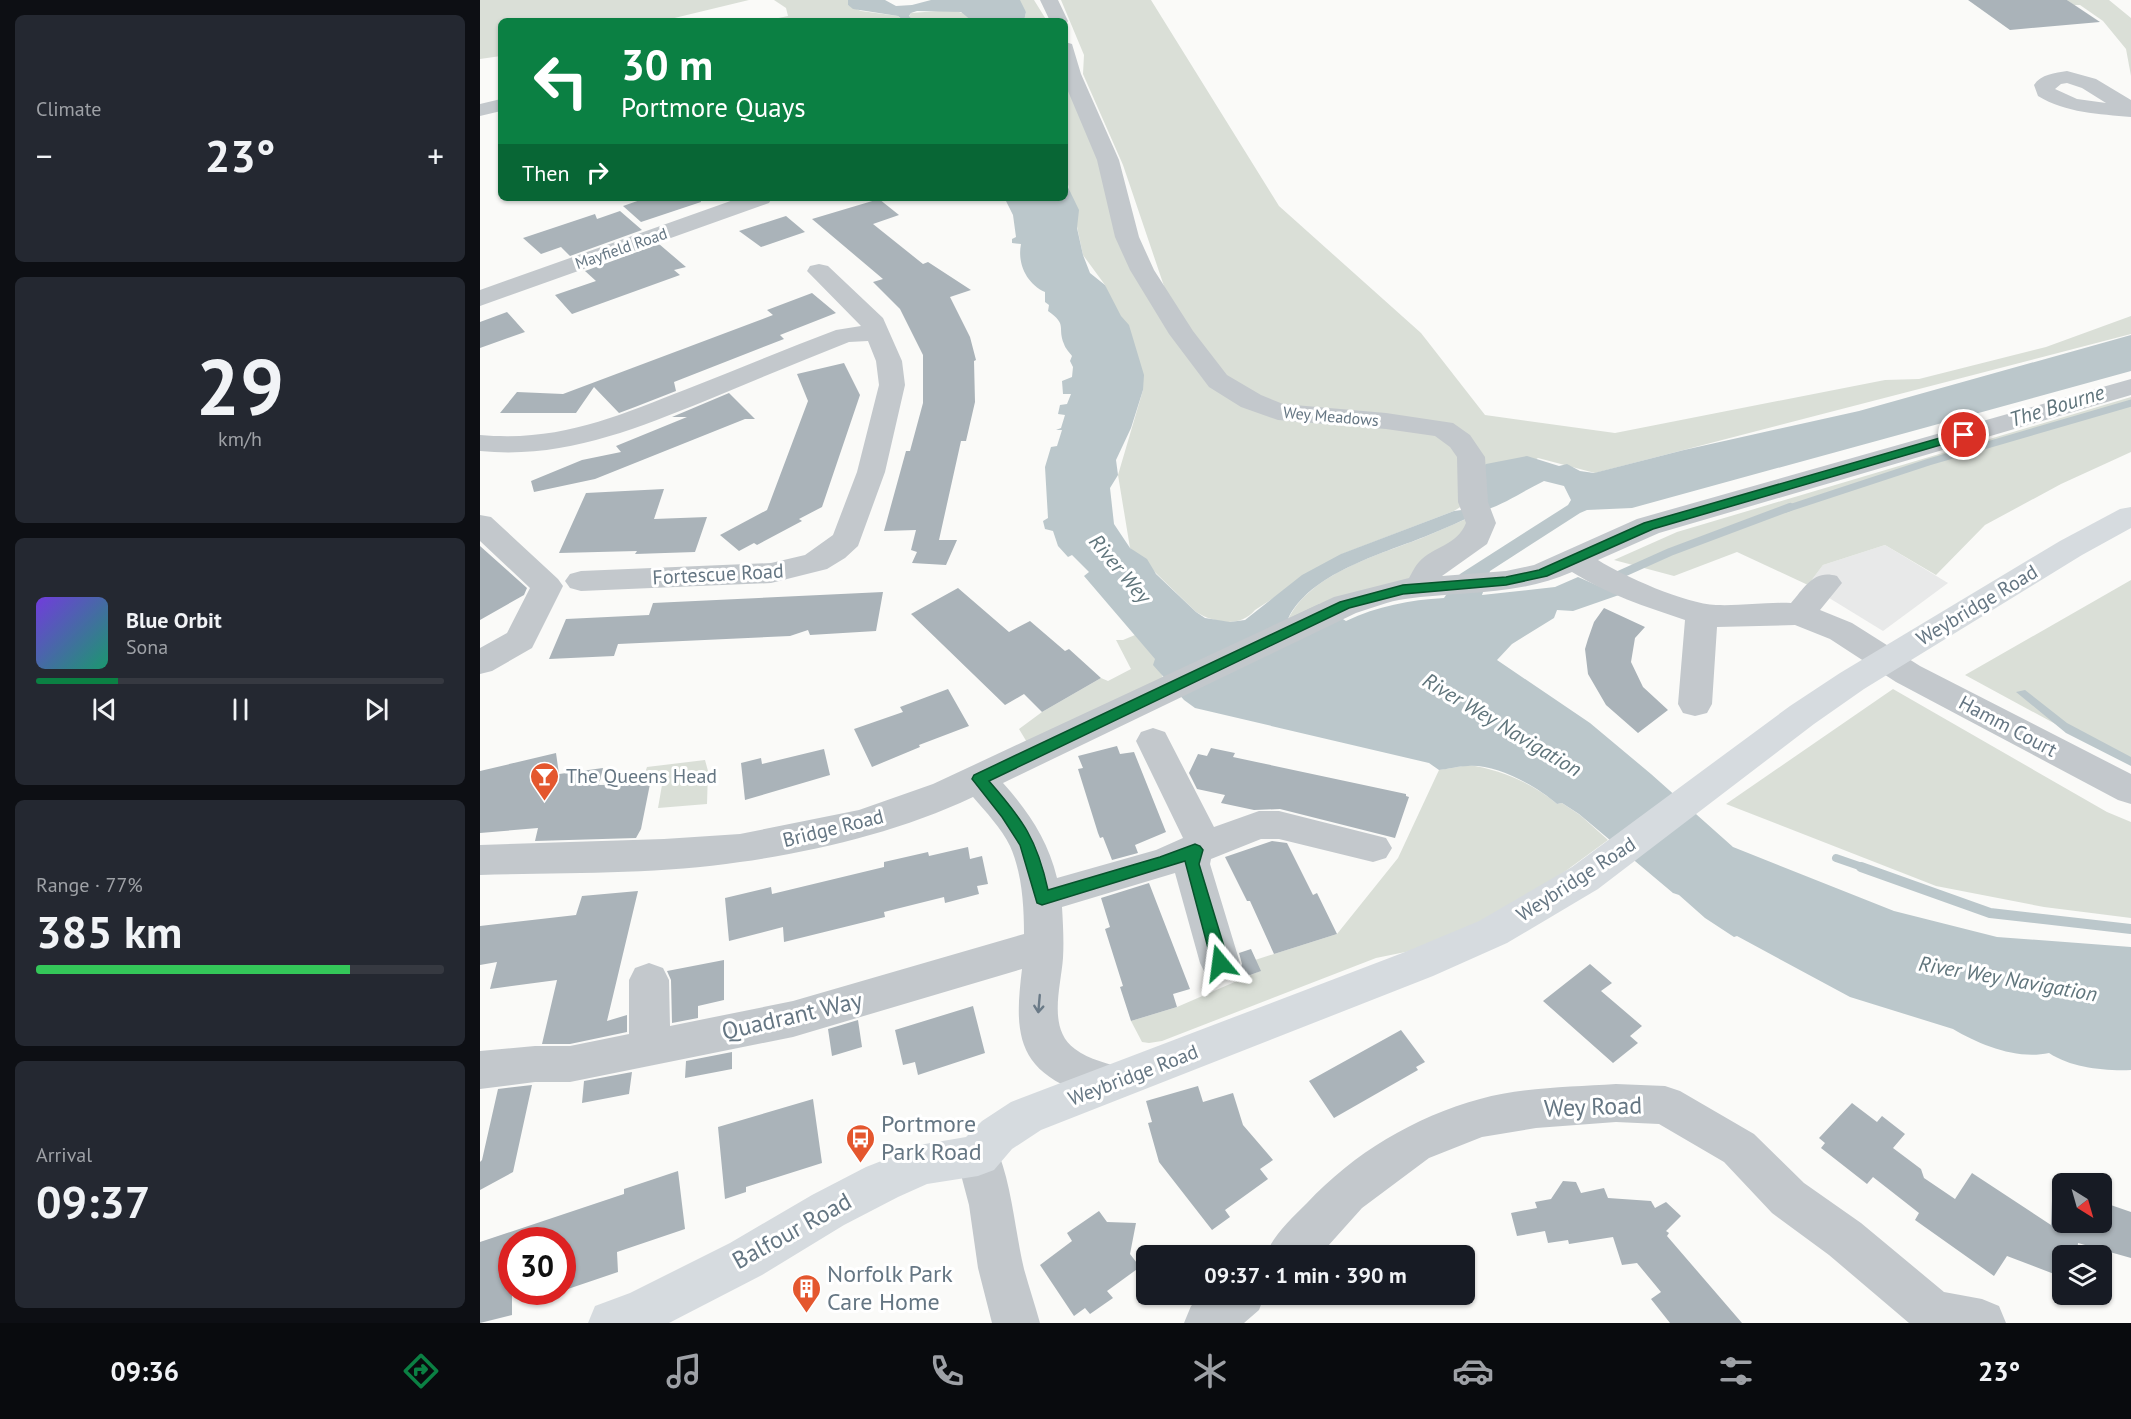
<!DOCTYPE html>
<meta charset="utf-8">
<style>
body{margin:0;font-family:"PT Sans",sans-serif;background:#242831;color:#f1f3f6;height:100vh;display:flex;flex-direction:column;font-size:22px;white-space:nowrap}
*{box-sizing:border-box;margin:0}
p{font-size:20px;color:#9ea1a6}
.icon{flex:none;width:33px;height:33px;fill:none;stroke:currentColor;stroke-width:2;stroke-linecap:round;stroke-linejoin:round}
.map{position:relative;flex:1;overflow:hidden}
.panel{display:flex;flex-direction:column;gap:15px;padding:15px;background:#0d0f14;width:480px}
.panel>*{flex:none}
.banner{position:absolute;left:18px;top:18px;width:570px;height:183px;border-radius:9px;box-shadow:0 2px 4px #0004;background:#0b8043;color:#fff;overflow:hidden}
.needle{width:39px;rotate:143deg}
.tools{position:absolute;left:1572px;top:1173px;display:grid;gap:12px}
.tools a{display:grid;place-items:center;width:60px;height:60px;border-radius:9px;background:#171b24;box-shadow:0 2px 4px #0004;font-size:30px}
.speed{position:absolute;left:18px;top:1227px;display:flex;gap:12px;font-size:30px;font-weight:700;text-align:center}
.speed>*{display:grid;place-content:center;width:78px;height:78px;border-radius:50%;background:#171b24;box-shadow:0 2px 4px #0004;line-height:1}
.speed .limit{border:9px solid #d22;background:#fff;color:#111}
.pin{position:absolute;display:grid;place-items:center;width:51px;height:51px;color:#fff;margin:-26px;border:3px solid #fff;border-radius:50%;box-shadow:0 2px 6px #0007}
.me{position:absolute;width:66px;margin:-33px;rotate:344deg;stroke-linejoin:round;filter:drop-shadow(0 0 4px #0008)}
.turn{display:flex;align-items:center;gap:21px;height:126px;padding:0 24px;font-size:27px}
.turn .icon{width:78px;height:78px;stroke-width:2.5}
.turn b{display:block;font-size:42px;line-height:51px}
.then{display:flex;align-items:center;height:57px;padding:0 24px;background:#0003;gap:12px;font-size:22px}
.big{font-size:45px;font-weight:700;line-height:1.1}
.panel .widget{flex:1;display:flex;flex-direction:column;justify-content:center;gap:9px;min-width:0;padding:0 21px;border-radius:9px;background:#242831}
.panel .dial{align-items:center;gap:0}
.dial b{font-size:78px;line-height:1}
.song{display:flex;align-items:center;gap:18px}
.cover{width:72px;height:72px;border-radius:9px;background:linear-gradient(135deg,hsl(260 70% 55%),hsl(160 70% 35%))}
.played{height:6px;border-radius:3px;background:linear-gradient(90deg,#0b8043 20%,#363941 20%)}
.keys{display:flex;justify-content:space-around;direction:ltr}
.heat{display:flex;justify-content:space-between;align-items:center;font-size:33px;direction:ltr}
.charge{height:9px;border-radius:4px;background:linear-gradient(90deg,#34c759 77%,#363941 0)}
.trip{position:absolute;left:656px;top:1245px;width:339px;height:60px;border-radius:9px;background:#171b24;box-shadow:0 2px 4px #0004;font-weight:700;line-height:60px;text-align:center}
.tabs{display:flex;height:96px;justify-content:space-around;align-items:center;background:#090b0e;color:#9ea1a6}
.tabs .icon{width:42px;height:42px}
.tabs .on{color:#0b8043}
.tabs b{font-size:27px;color:#f1f3f6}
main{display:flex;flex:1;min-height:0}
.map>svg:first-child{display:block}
.built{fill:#e8e9e9}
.green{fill:#dadfd7}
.water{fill:#bbc7cb;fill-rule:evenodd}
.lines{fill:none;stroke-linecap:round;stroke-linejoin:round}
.stream-far2{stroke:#bbc7cb;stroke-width:7}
.stream-far1{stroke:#bbc7cb;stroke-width:8}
.stream{stroke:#bbc7cb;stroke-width:10}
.building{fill:#aab3b9}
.minor{fill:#c3c8cc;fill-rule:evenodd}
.major{fill:#d6dbdf;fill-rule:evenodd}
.oneway{stroke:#6a7a87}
.route{fill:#0b8043;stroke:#07532c;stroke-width:1.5}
.labels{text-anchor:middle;stroke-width:6;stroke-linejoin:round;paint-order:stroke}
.far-street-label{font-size:16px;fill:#657683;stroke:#fff}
.street-label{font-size:20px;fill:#657683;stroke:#fff}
.poi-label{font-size:20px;fill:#657683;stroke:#fff;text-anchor:start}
.water-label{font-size:21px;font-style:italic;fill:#60757c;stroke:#fff}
.near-street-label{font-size:24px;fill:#657683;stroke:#fff}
.near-poi-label{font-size:24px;fill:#657683;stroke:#fff;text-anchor:start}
</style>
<main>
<section class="panel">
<div class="widget"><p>Climate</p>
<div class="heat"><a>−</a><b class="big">23°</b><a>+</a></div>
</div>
<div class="widget dial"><b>29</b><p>km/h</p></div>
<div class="widget">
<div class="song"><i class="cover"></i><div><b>Blue Orbit</b><p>Sona</p></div></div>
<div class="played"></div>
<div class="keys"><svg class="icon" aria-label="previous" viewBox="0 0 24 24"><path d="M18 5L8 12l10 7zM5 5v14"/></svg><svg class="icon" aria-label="pause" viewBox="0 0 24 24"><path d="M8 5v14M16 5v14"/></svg><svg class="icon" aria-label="next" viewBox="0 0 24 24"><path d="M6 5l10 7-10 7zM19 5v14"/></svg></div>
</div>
<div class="widget"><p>Range · 77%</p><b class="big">385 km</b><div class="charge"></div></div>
<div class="widget"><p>Arrival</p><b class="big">09:37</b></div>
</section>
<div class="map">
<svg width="1651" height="1323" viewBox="0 0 1651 1323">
<rect width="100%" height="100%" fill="#fafaf8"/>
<!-- built -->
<path class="built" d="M1405,545L1468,583L1403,631L1328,585L1343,565Z"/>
<!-- green -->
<path class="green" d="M0,0H269L182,21H21V56L0,59Z
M294,0H368V5L381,11L418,16L424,21H284L308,16L306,8Z
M534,0H554L567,21H544L546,12Z
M581,0H671L799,206L941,333L1005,415L1135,433L1405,380L1439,379L1566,347L1651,316V334L1115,473L1058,458L974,511L862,554L775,610C760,628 734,623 716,612L650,548L638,475L663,390L625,285L603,255L585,170V81L709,360L643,165L603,74L604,55Z
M1587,0H1629L1651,18V76L1646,49L1623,21L1600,5H1594Z
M472,10L486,14L492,21H433L429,17L431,13Z
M1651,397V452L1581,484L1505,525L1456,575L1405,545L1343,565L1328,585L1257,552L1194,576L1134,560L1197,532Z
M993,516L999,517L940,587L839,604L808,620C829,574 898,555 942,538C959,531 976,523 993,516Z
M1651,580V765L1485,675Z
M655,635L676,659L683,678L548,744L539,729L562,712L621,678L628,681L651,669L636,640H643Z
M1413,689L1627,812L1651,822V918L1564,907L1456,886L1246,804Z
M225,760L228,771L227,804L178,808L182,785L122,784L164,776L167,767Z
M989,765C1021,770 1053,783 1077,804L1082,803L1100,815L1128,840L1046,900L940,949L896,958L682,1041L669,1043L662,1042L651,1021L697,1007L780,971L775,960L857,934L918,858L959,770Z"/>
<!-- water -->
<path class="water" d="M368,0H405L416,6L432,5L451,0H540L546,12L544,21H492L481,12L437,11L431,13L429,16L433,21H424L418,16L373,9L368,5Z
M585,181L599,210L597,228L603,255L610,273L625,285L641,316L649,325L664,375L663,390L651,428L636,460L638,475L630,488L634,524L650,548L667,559L676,574L716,612L725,618L750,622L765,620L822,575L861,554L974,511L989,509L999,470L1006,464L1047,456L1079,466L1087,464L1100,471L1114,473L1204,450L1379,411L1651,335V371L1152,508L1107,510L1100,513L1010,571L1002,595L1075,587L1098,577L1139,595L1093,611L1077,610L1074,618L1032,644L1017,660L1110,723L1171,774L1253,847L1414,911L1517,937L1651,947V1070C1624,1071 1592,1068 1569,1053C1537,1060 1500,1045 1473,1029L1370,997L1257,936L1254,937L1225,918L1199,895L1193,893L1099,814L1082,803L1077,804C1057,786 1016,764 988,766C978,766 969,769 959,770L949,763L715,708L704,700L673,665L675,659L604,576L609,572L592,555L588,557L578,546L573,531L565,529L563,521L568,518L565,467L571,447L577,446L582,430H576L581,428L585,415L578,414L580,405L587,404L591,394H583L582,381L592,377L593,367L590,361L592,356C590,353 585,348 584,344C577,327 588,325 568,311L569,305L565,302V292C547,284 537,264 541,244L532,243V239L536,237L533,215L526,201L527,198H585ZM1064,481L1084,486L1091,500L1088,505L980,574L964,598C929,600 898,606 866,621L839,604L808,619C829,574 901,554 944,537C964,529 983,520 1003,511C1025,504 1043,491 1064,481Z
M1545,690L1587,723L1651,757V766L1586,733L1536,692Z"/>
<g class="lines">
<!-- stream-far2 -->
<path class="stream-far2" d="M1306,509L1449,462L1651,403"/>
<!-- stream-far1 -->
<path class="stream-far1" d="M1132,578L1190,552L1310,507
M1356,858L1385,868"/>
<!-- stream -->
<path class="stream" d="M1381,867L1510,913L1651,929"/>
</g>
<!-- building -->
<path class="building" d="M1488,0H1587L1620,22L1530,30Z
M166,198H220L221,202L161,222L143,206Z
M399,199L419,215L393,224L443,264L448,262L491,290L470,297L490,337L496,360L494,361L495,402L486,441H481L459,540H477L466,565L432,563L437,552L431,550L436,530L404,531L426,451H430L443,403V355L420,309L393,282L403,279L332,219Z
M140,211L162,230L90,256L81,247L61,254L43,238L115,214L117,219Z
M306,216L325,232L281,247L259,231Z
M179,244L206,267L194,270L200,275L92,314L75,295L116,281L105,271Z
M332,293L356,313L300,335L304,339L194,382L196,391L155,407L139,413L114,387L96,413H20L37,392L83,394L293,315L287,310Z
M27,312L45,332L0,348V322Z
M364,363L380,395L342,507L319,519L322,521L277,545L274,543L259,551L240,535L287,510L328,401L317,374Z
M249,393L275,419H265L115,479L54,492L51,481L102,460L141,452L136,446L207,417H192Z
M184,489L174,519L227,517L215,552L155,554L157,551L79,553L106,493Z
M0,546L47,588L44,595L0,620Z
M478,588L529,632L550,621L585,651L589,649L621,678L562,712L544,694L525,705L431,614Z
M403,592L396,631L330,635L328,630L310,636L138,644L134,656L69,659L86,619L169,615L173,603Z
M1124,608L1165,627L1155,638L1151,662L1163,687L1188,710L1158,733L1126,705L1108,674L1105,649L1108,639L1114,622Z
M468,689L489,726L439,745L440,747L392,767L374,729L423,712L420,707Z
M637,746L640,754L654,752L686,832L655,845L658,853L632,860L623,837L620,838L618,833L598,769L603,768L598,756Z
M731,748L755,753L753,757L926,794V796L929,797L915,838L800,809L774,810L741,803L745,795L717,789L709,773L718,754L727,756Z
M344,749L350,775L265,800L261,763L281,758L282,764Z
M76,753L79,774L123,768L119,785L170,784L161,829L156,838L55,841L58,828L0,833V771Z
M792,841L807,843L833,895L837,893L857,934L794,954L770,901H767L745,857Z
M488,847L490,859L502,856L508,884L497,886L499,894L465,903L464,897L404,912L405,917L304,942L303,927L249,941L245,898L291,887L292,894L404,867V862L448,852L449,856Z
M669,883L710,989L693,994L697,1007L651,1021L640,987L643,986L625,929L630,927L621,898Z
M158,891L127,1021L147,1015V1032L90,1044H62L77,980L10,989L17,962L0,965V926L96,915L102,896Z
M771,949L781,971L754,981L752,978L756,976L762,964L759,953Z
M244,960V1000L218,1006V1018L192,1023L191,980L187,971Z
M1110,964L1132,983L1121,991L1162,1026L1150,1036L1158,1043L1133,1063L1063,1001Z
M493,1006L505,1053L438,1075L435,1062L423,1065L415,1030Z
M378,1020L382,1047L352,1056L348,1029Z
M921,1030L945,1062L936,1067L938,1070L854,1118L829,1081Z
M252,1052V1069L205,1078L206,1061Z
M152,1072L149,1094L102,1103L104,1081Z
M52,1085L33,1172L0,1190V1162L2,1160L18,1089Z
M718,1086L723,1102L753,1093L763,1125L793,1160L780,1169L788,1179L745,1210L750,1217L732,1230L679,1162L668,1123L672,1122L666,1101Z
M333,1099L342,1163L266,1187V1192L245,1199L238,1127Z
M1372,1103L1397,1122L1402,1116L1425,1134L1413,1148L1441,1169L1444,1178L1475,1199L1492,1173L1571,1225L1572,1200L1582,1204V1222H1622V1202L1651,1212V1258L1598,1243L1597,1256H1582V1277L1527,1256L1514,1276L1435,1220L1439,1213L1393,1177L1387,1184L1341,1148L1345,1143L1339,1138Z
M198,1171L205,1229L137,1252L138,1272L82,1291V1240H32V1315L0,1323V1242L144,1194V1189Z
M1083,1181L1096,1182L1101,1193L1124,1188L1128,1198L1171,1201L1175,1208L1186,1202L1201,1216L1186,1231L1189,1233L1187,1236L1262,1323H1190L1171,1299L1181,1292L1157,1263L1142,1265L1133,1237L1089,1244L1088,1240L1068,1243L1065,1231L1037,1236L1031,1213L1057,1208L1055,1202L1071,1199Z
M619,1211L627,1222L656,1223L650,1254L660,1267L627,1291L633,1298L610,1314L605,1308L594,1316L560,1265L592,1241L587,1233Z"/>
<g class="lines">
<!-- minor -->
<path class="minor" d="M560,0H578L588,21L586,25L585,21H570Z
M585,42L592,44L601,74L639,160L659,237L674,270L713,331L747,375L781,395L803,404L906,413L973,423L990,435L1005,457L1008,502L1016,523L1007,544L962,576L1026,571L1054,565L1157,519L1651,379V395L1179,533L1118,560C1143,576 1206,604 1236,605C1261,606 1286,602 1311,603C1325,587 1334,569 1357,576L1362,583L1340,610L1372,623L1440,666L1651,774V804L1638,800L1416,682L1350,639L1315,625L1237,627L1232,704L1227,713L1215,716L1203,713L1198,704L1205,620C1166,607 1127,594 1092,572C1038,596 982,591 925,599C909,601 892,608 876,613L523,783C548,811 568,840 577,878L676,850L703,838L656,741L661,732L673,728L685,732L734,827L779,811H799L906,838L912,848L906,858L893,862L799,839H781L731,859L730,864L760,963L754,975L740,980L726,975L720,963L695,873L582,907C583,924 584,941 583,958C581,987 567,1029 595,1049C609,1060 629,1063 646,1070L652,1083L646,1096C626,1104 616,1098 597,1091C534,1067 535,1027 542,969L313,1037L90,1082H55L0,1089V1051L55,1046H90L149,1034V980L155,968L169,963L183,968L189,980L190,1026L313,1001L544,934C544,905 542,873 530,846C521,828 506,812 493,797C421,831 339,851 260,862C177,875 85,872 0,875V845L184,839L260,834L379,810L453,784L854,597L929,578C932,573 935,566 939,562C953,546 977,546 986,523L978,502L977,457L970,447L955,436L906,429L798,420L761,407L729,387L689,334L650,270L635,237L617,160L585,84Z
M1587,71L1616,79L1651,100V117C1619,114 1586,113 1558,96L1554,85C1561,74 1575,73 1587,71ZM1587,83L1602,88L1626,103L1597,99L1575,89L1581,84Z
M21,99V111L0,116V104Z
M259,198H292L289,203L0,306V290Z
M339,264L348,266L403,318L422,361L425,385L405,472L378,546L365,558L347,569L291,583L101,591L90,588L85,581L90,574L101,571L291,563L325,555L353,535L377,472L399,385L396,361L388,341L369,342C321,361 273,381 225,401C150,431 82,459 0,451V435C80,442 135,417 207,389C257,369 306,349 356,330L381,326L327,271L330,266Z
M0,515L11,517L78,579L83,586L52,648L12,671L0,674V648L27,633L50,588L0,541Z
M1136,1084L1185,1086L1200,1091L1274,1134L1324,1183L1381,1223L1464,1292L1502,1299L1519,1306L1526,1323H1429L1349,1255L1292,1213L1244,1162L1179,1124L1136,1122L1056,1128L1002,1137L949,1158L882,1208L839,1256H785C794,1234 811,1219 827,1203C874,1153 934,1117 1000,1099C1044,1087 1092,1087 1136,1084Z
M498,1136L514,1142C532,1182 534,1226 544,1269C549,1287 555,1305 560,1323H512L498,1268L489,1205L476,1156L482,1142Z
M725,1294H785L779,1310L764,1323H704L711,1306Z"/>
<!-- major -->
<path class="major" d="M1651,507V528L1602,555L1384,689L1334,724L1118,889L1027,943L953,976L561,1130L532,1149L514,1170L498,1176L447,1184L418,1197L364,1225L282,1275L189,1323H108L115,1306L150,1293L250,1243L332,1195L386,1167L445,1144L486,1137L502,1121L531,1102L925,952L999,921L1092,867L1310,706L1360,673L1580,541L1640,509Z"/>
</g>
<!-- one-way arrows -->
<defs><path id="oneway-shaft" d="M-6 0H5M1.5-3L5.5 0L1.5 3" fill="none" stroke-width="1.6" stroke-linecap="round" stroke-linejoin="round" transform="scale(1.5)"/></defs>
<use class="oneway" href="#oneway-shaft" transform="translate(559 1004) rotate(95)"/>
<!-- route -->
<path class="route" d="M1484,431L1488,432V437L1173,529L1067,576L1026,585L923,594L869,608L509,781C543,820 557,839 568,890L680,857L715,844L720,846L723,850L719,864L749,963L746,968L740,970L735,968L732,963L705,861L562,905L557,903L540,845L522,817L492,779L494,775L860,602L923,585L1026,577L1059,570L1164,523Z"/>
<!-- icons -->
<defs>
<symbol id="bar-pin" viewBox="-11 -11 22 30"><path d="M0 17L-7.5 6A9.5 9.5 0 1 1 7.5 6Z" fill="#e4572e" stroke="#fff"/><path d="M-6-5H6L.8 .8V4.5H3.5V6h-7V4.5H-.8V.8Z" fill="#fff"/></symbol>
<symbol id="bus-pin" viewBox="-11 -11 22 30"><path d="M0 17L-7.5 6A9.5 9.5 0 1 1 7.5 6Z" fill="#e4572e" stroke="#fff"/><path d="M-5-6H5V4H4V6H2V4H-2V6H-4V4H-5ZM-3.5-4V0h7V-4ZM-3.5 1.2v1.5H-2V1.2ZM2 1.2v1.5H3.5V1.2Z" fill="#fff"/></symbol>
<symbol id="building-pin" viewBox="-11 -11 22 30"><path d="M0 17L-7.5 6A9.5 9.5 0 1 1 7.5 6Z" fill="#e4572e" stroke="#fff"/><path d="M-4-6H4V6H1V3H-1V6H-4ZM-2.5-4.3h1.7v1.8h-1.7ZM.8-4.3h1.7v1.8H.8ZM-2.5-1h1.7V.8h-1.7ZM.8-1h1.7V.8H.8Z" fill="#fff"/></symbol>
</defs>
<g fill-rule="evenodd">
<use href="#bar-pin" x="48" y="760" width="33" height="45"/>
<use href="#bus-pin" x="364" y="1122" width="33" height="45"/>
<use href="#building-pin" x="310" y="1272" width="33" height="45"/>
</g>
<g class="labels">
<!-- far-street labels -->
<g class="far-street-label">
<text transform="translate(141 248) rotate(-19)" y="6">Mayfield Road</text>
<text transform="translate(851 416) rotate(5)" y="6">Wey Meadows</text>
</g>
<!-- street labels -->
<g class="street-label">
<text transform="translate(238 574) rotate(-3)" y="7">Fortescue Road</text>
<text transform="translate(1497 605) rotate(-31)" y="7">Weybridge Road</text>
<text transform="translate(1528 726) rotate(28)" y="7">Hamm Court</text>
<text transform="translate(353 828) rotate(-14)" y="7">Bridge Road</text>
<text transform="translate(1096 879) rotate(-33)" y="7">Weybridge Road</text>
<text transform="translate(653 1075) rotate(-21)" y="7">Weybridge Road</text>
</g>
<!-- poi labels -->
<g class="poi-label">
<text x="86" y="783">The Queens Head</text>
</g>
<!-- water labels -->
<g class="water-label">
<text transform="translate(1577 406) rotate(-17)" y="7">The Bourne</text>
<text transform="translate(640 569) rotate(50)" y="7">River Wey</text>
<text transform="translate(1022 725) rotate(31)" y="7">River Wey Navigation</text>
<text transform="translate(1528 979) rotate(10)" y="7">River Wey Navigation</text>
</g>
<!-- near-street labels -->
<g class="near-street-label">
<text transform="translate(312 1016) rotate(-13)" y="8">Quadrant Way</text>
<text transform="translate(1113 1107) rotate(-2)" y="8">Wey Road</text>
<text transform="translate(312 1231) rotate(-29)" y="8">Balfour Road</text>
</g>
<!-- near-poi labels -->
<g class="near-poi-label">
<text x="401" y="1132">Portmore<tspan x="401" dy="28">Park Road</tspan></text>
<text x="347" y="1282">Norfolk Park<tspan x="347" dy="28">Care Home</tspan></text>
</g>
</g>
</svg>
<div class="tools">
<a><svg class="needle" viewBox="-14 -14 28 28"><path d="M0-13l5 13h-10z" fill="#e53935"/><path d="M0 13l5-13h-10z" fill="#9ea1a6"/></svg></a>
<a><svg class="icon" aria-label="layers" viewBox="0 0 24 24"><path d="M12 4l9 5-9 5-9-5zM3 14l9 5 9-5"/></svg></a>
</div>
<div class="speed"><div class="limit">30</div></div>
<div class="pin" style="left:1484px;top:435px;background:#d93025"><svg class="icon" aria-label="arrive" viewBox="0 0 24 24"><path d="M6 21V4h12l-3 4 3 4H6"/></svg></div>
<svg class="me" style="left:740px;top:963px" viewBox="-20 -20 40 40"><path d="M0-17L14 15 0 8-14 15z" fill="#0b8043" stroke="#fff" stroke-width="4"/></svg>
<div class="trip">09:37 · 1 min · 390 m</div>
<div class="banner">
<div class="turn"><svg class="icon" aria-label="left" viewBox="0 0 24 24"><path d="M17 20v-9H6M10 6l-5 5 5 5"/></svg><div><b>30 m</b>Portmore Quays</div></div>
<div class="then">Then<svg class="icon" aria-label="right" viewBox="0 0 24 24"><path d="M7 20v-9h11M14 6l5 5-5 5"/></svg></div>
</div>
</div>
</main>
<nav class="tabs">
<b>09:36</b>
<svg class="icon on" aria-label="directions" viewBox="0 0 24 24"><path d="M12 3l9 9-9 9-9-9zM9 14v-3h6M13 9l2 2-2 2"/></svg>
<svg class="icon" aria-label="music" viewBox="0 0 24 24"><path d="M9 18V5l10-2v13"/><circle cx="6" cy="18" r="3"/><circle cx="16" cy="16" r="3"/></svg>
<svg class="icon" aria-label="phone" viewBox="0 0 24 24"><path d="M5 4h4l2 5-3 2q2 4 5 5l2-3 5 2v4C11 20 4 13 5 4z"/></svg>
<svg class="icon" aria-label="climate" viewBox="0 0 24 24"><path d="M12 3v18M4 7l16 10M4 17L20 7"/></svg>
<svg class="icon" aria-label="car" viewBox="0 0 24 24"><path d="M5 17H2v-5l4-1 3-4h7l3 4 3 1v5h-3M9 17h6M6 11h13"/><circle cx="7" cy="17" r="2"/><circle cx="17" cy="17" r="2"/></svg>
<svg class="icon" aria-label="filters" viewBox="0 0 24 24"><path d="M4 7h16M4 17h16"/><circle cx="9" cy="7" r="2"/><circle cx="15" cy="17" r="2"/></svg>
<b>23°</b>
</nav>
